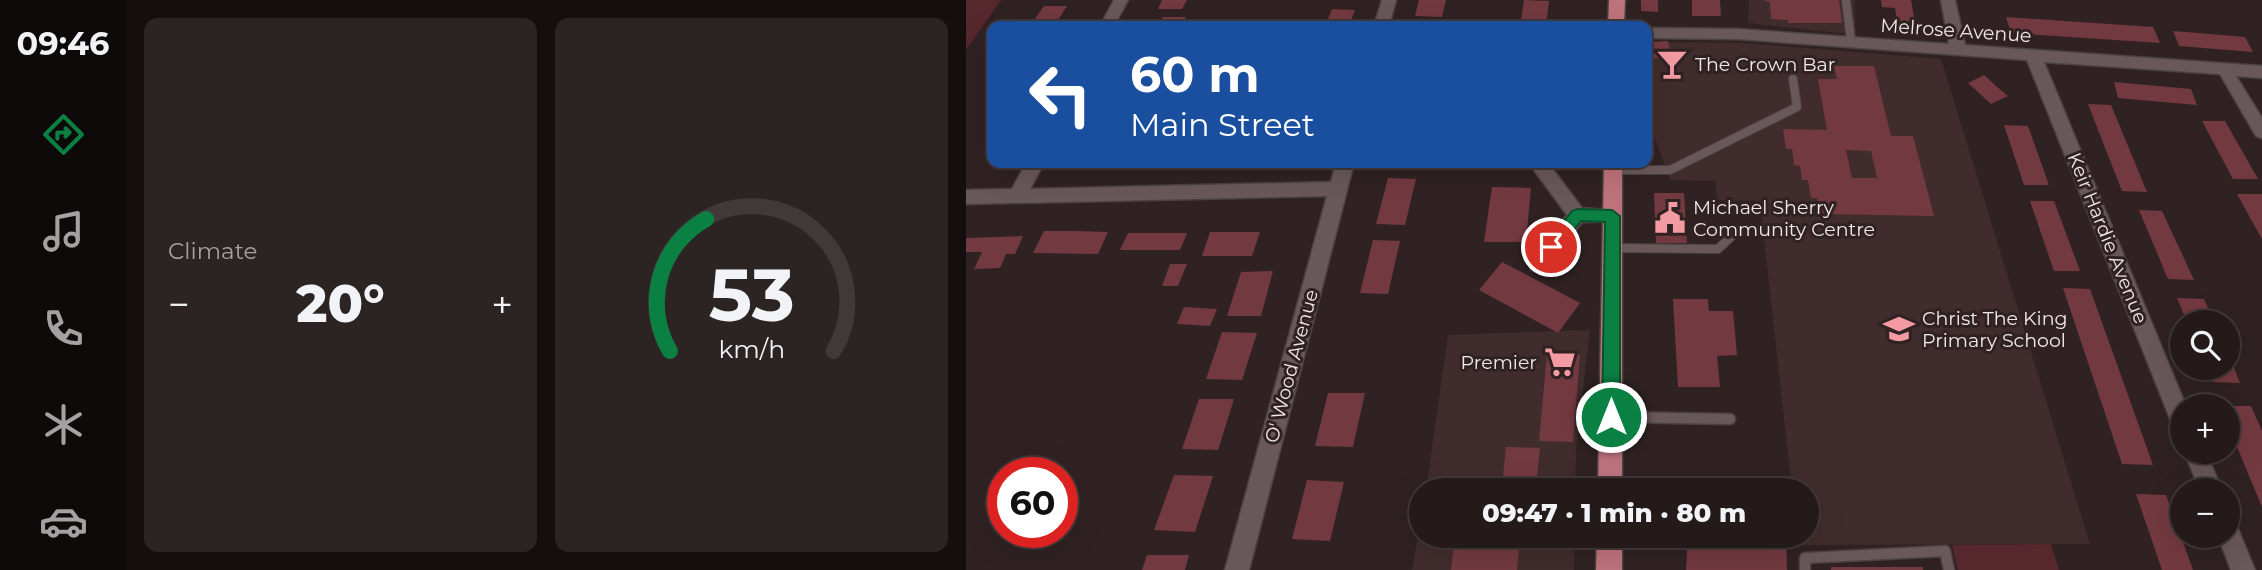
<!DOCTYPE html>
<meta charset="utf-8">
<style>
body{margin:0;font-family:Montserrat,sans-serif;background:#2c2323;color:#f1f3f6;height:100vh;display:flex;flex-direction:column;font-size:26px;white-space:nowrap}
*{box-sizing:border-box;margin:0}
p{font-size:23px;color:#a3a1a2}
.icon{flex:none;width:38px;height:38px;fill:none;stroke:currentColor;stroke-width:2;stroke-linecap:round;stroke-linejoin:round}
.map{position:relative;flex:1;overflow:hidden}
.side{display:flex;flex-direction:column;gap:18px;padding:18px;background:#140e0e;width:840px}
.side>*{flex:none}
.hud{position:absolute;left:21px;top:21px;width:665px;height:147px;border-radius:14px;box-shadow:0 7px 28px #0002,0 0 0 2px #413839;background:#1a4fa0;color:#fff;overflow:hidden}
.controls{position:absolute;left:1204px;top:310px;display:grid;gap:14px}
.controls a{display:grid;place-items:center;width:70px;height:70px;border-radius:50%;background:#241a1a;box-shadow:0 7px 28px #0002,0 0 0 2px #413839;font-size:35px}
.speed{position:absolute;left:21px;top:457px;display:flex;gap:14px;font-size:35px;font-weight:700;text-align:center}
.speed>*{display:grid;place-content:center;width:91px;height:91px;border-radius:50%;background:#241a1a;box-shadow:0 7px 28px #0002,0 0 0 2px #413839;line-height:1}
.speed .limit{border:10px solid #d22;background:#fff;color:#111}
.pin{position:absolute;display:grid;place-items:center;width:60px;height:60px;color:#fff;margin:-30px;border:4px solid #fff;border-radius:50%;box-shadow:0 2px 7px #0007}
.me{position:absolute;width:77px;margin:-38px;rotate:0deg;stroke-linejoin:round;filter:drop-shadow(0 0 5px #0008)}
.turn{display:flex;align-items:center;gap:24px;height:147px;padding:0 28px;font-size:32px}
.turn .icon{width:91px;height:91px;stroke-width:2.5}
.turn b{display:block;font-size:49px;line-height:60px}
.big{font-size:52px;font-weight:800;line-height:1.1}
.side .widget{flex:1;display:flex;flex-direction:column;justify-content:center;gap:10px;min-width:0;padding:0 24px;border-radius:14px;background:#2c2323}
.side .dial{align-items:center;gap:0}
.dial svg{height:182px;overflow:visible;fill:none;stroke:#413839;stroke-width:7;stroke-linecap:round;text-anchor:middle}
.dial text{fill:#f1f3f6;stroke:none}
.heat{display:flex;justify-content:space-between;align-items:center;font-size:38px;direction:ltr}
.side .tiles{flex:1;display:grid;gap:18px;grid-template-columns:repeat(2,1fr)}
.trip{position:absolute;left:443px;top:478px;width:410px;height:70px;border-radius:35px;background:#241a1a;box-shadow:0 7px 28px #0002,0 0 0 2px #413839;font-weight:800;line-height:70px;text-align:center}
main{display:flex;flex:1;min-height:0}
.tab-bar{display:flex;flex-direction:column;width:126px;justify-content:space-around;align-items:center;background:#0e0a0a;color:#a3a1a2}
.tab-bar .icon{width:49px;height:49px}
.tab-bar .active{color:#0b8043}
.tab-bar b{font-size:32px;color:#f1f3f6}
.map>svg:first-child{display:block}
.built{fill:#402c2d}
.green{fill:#56272d}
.building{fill:#733940;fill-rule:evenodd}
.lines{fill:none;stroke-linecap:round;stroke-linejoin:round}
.lane-far1-casing{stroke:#4c4141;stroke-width:10}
.lane-casing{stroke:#4c4141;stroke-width:13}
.street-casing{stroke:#4c4141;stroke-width:3}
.primary-casing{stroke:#4c4141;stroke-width:3}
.lane-far1{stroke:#695859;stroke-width:8}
.lane{stroke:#695859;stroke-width:10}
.street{fill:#695859;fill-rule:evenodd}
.primary{fill:#be737c;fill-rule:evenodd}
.route{fill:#0b8043;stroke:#07532c;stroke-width:2}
.labels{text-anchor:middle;stroke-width:6;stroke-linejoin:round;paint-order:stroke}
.street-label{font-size:19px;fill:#f0e7e7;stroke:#302223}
.poi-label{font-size:19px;fill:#f0e7e7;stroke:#302223;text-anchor:start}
</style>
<main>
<nav class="tab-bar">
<b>09:46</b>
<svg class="icon active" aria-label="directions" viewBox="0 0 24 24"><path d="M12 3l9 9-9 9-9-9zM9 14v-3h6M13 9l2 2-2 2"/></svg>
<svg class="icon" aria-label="music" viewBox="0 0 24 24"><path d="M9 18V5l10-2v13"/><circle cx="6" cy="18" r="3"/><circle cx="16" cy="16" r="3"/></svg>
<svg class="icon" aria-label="phone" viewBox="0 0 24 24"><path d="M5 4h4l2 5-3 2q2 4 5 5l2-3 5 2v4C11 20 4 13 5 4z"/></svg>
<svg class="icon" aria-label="climate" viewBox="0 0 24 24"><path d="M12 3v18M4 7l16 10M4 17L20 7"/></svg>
<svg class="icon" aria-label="car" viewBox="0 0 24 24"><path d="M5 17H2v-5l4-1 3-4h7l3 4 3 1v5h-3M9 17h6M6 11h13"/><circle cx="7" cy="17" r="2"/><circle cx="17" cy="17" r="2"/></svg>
</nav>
<section class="side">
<div class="tiles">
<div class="widget"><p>Climate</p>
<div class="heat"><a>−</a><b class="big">20°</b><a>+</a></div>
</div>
<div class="widget dial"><svg viewBox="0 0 100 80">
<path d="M14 69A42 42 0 1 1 86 69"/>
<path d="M14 69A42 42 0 0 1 30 11" stroke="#0b8043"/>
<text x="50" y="56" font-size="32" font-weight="700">53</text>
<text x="50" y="72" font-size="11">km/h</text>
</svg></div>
</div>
</section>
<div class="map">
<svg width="1296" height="570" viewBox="0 0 1296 570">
<rect width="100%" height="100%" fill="#302223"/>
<!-- built -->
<path class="built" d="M783,0H888L890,35L782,23Z
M681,42L778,43L975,59L1124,544L833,545L831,536H840V490H826L794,201L751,200L749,181L704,180L681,117Z
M624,330L610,449L609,490H460L482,335Z
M455,518V536H608V570H446Z"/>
<!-- green -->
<path class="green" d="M0,0H35L0,50Z
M1085,544L1093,570H992L986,545Z"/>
<!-- building -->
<path class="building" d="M196,0H221L216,9H192Z
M453,0H480L476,17L449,16Z
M558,0L583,1L580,26H554Z
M675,0H692V12L675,11Z
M726,0H754L755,16H726Z
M797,0H873L876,23H822V20L805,19L804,2Z
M915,0H945L949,22L931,21L929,8L916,7Z
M78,6H101L88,26H64Z
M366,9L389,10L383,26H359Z
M197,17H220L216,26H193Z
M1040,17L1187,27L1194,43L1045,33Z
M1207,31L1279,37L1287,52L1213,46Z
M702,41L705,57L681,59V42Z
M868,66H908L925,136H947L968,216L854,214L851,198H845L842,180H836L834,166L828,165L826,149H820L817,129L861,130L852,79H871ZM880,150L905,151L911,178H886Z
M1018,75L1030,86L1042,96L1025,104L1002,83Z
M1148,82L1225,89L1231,105L1152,98Z
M1122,104L1145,105L1181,192L1156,191Z
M1236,121H1259L1292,179H1267Z
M1038,125L1062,126L1083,185H1058Z
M422,178L450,179L439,225L410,224Z
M526,187L565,188L560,242H518Z
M688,193H718L721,243H690Z
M1271,194H1296V239Z
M1064,201H1088L1114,271H1088Z
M1173,210L1196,211L1228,280L1202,279Z
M78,231H110L142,232L132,254L67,253Z
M244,232H294L286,256H236Z
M162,233H221L214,250H154Z
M57,236L49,254H40L34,268L8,269L16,252H0V238Z
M407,240L434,241L422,294L394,293Z
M536,262L614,303L592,333L513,290Z
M204,264H221L212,286H196Z
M307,271L295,316H261L275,272Z
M1097,288L1124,289L1187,465L1156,464Z
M1211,298L1238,299L1248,322H1221Z
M707,299H742L743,311H767L771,355L751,356L754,387H712Z
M218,307L251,309L244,326L211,324Z
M256,332L291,333L276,380L240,379Z
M1262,353L1274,383L1246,382L1240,368H1262Z
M581,354L614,355L607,442L573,441Z
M362,393H399L387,447L349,446Z
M233,399H268L252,450L216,449Z
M1262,406H1285L1296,431V507L1262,425Z
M540,447L574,448L570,486L536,485Z
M208,475L247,476L229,532L188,530Z
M341,480L378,482L364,541L326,539Z
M1170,494L1200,495L1227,570H1196Z
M505,536H571V539L554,538L551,570H485L488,542H504Z
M722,536H756L755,544L773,545V536H820L821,570H720Z
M181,555H223L219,570H176Z
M865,567H957V570H865Z"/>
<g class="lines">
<defs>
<path id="lane-far1" d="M880,0L885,41
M647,170H704L831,107L827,79
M647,248L752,249L769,233"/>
<path id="lane" d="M646,417L764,419
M839,570V558L979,551L983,570"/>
<path id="street" d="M148,0H162L148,26H134Z
M416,0H430L423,26H408Z
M975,0H989L999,45L1296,66V78L1270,76L1296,118V138L1290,136L1254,74L1078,62L1220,406H1216V431L1208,428L1205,421L1061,60L771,39L681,38V28L771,29L983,44Z
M60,163H78L64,189L365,182L370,163H388L283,570H259L361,196L0,204V190L46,189Z
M567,163H582L616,208L652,211L655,216L652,221L616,222L579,270L572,272L565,270L563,264L565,258L601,215L568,170Z
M1218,452H1240L1256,490H1234Z
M1262,520L1270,524L1289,570H1265L1252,536H1262Z"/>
<path id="primary" d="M643,0H659L658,26H642Z
M638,163H656V490H632Z
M631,536H656V570H630Z"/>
</defs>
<!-- lane-far1 casing -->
<use href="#lane-far1" class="lane-far1-casing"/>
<!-- lane casing -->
<use href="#lane" class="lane-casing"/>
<!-- street casing -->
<use href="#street" class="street-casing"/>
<!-- primary casing -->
<use href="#primary" class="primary-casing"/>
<!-- lane-far1 -->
<use href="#lane-far1" class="lane-far1"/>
<!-- lane -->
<use href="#lane" class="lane"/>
<!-- street -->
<use href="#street" class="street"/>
<!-- primary -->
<use href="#primary" class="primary"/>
</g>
<!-- route -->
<path class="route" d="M611,209L646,210L654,216V417L651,423L645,425L639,423L636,417L639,222L615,221L590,252H579L577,247L606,211Z"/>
<!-- icons -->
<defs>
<symbol id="bar-bare" viewBox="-9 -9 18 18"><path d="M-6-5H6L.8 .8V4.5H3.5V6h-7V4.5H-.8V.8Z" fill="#f49aa3" stroke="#302223" stroke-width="2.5" paint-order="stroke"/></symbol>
<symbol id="civic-bare" viewBox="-9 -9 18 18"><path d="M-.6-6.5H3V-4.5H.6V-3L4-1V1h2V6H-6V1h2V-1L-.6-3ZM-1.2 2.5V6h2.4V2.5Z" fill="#f49aa3" stroke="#302223" stroke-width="2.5" paint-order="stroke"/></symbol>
<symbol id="school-bare" viewBox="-9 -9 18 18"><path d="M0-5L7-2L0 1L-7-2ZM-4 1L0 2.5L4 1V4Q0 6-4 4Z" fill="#f49aa3" stroke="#302223" stroke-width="2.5" paint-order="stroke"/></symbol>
<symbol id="supermarket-bare" viewBox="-9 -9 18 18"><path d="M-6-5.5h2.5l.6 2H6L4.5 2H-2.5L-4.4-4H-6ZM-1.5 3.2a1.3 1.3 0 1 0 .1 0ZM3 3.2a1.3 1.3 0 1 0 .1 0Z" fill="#f49aa3" stroke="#302223" stroke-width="2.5" paint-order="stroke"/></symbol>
</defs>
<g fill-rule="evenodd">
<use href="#bar-bare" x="684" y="42" width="44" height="44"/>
<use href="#civic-bare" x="682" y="196" width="44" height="44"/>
<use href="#school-bare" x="911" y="307" width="44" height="44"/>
<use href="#supermarket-bare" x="572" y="340" width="44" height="44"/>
</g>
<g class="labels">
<!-- street labels -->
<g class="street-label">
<text transform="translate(990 30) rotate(4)" y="7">Melrose Avenue</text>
<text transform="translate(1142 238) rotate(68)" y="7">Keir Hardie Avenue</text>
<text transform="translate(325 366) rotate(-75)" y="7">O' Wood Avenue</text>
</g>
<!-- poi labels -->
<g class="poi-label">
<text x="729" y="71">The Crown Bar</text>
<text x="727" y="214">Michael Sherry<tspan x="727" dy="22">Community Centre</tspan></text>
<text x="956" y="325">Christ The King<tspan x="956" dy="22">Primary School</tspan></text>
<text x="571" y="369" text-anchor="end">Premier</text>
</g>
</g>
</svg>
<div class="controls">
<a><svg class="icon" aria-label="search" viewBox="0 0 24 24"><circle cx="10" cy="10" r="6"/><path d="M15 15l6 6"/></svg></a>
<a>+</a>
<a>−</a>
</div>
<div class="speed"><div class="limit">60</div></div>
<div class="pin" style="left:585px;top:247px;background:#d93025"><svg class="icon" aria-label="arrive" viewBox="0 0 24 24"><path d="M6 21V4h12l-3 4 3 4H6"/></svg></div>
<svg class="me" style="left:645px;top:417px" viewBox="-20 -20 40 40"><circle r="17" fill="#0b8043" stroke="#fff" stroke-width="3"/><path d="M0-11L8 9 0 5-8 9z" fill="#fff"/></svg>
<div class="trip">09:47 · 1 min · 80 m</div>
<div class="hud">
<div class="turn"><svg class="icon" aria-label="left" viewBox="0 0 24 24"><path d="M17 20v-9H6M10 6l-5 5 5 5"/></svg><div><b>60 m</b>Main Street</div></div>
</div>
</div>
</main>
